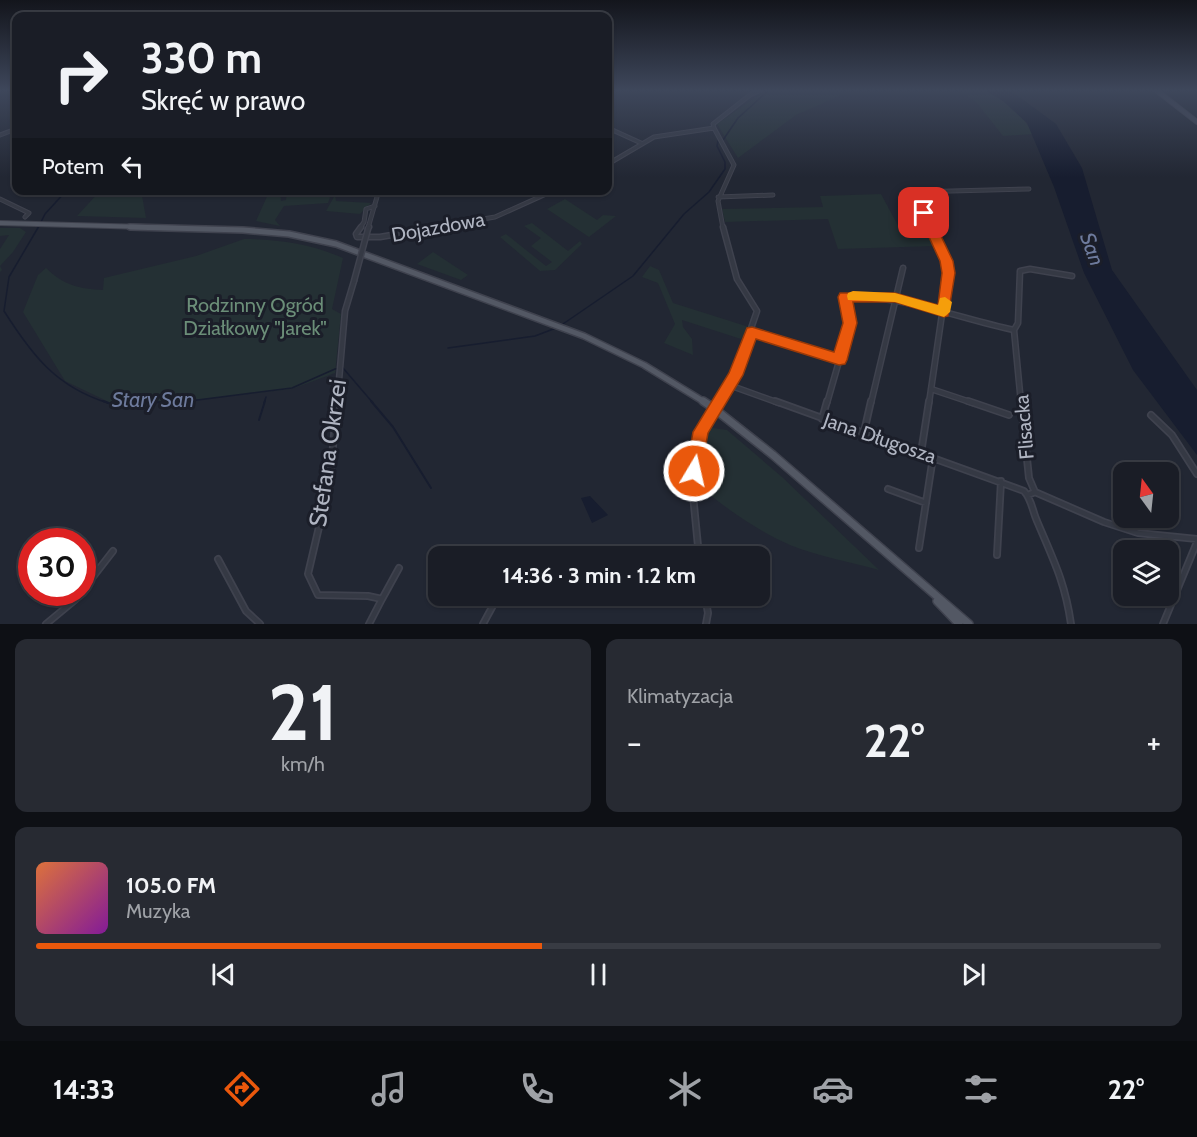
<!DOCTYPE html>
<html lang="pl">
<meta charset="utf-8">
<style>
body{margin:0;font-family:Cabin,sans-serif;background:#272a32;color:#f1f3f6;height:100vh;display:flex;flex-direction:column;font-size:22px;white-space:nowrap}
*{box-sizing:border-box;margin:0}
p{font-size:20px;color:#9fa2a7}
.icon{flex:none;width:33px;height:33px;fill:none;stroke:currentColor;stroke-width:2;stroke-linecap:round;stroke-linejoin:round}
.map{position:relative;height:624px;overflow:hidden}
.panel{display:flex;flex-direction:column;gap:15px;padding:15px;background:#0e1015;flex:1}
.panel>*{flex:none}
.top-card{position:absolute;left:12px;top:12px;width:600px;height:183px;border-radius:12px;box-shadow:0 2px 4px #0004,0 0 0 2px #383b43;background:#1a1d26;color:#f1f3f6;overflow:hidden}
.needle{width:39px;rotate:345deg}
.tools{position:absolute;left:1113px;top:462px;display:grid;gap:12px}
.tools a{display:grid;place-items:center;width:66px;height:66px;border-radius:12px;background:#1a1d26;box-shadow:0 2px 4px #0004,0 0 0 2px #383b43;font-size:30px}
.speed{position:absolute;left:18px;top:528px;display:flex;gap:12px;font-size:30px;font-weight:700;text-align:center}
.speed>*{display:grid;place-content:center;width:78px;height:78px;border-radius:50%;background:#1a1d26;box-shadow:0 2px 4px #0004,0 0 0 2px #383b43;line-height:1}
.speed .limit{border:9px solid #d22;background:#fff;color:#111}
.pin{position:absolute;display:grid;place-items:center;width:51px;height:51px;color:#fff;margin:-26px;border-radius:12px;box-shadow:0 3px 9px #0006}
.me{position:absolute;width:66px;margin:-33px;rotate:9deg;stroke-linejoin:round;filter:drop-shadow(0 0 4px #0008)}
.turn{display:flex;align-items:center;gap:21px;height:126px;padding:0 30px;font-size:27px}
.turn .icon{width:78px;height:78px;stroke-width:2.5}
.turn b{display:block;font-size:42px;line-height:51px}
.then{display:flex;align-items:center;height:57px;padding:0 30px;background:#0003;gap:12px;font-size:22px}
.big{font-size:45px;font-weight:700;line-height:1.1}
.panel .card{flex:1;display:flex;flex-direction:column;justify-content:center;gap:9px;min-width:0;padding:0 21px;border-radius:12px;background:#272a32}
.panel .dial{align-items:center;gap:0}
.dial b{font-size:78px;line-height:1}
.song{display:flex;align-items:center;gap:18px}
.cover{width:72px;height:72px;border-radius:9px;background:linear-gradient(135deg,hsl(20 70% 55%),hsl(290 70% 35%))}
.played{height:6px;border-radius:3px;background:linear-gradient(90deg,#ea580c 45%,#383b43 45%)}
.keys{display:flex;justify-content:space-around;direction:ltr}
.heat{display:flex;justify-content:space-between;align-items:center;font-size:33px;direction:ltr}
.panel .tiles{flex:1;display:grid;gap:15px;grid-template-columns:1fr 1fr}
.card:last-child{grid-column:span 2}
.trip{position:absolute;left:428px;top:546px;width:342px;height:60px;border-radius:12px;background:#1a1d26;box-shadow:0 2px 4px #0004,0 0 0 2px #383b43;font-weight:700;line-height:60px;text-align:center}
.tab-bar{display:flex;height:96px;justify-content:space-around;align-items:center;background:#0a0c0f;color:#9fa2a7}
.tab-bar .icon{width:42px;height:42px}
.tab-bar .on{color:#ea580c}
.tab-bar b{font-size:27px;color:#f1f3f6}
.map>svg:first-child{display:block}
.green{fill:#243034}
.water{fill:#171d2f}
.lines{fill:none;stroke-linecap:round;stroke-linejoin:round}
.stream-far1{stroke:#171d2f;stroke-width:1.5}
.stream{stroke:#171d2f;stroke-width:2}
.street-far2-casing{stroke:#3f424e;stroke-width:5}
.street-far1-casing{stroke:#3f424e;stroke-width:7}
.street-casing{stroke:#3f424e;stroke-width:8}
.secondary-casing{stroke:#3f424e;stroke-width:6}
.primary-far2-casing{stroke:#3f424e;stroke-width:6}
.primary-far1-casing{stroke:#3f424e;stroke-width:8}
.primary-casing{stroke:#3f424e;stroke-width:10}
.street-far2{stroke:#353944;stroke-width:3}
.street-far1{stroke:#353944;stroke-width:4}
.street{stroke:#353944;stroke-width:4.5}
.secondary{stroke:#444857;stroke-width:4}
.primary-far2{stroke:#535864;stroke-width:4}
.primary-far1{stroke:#535864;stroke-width:5}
.primary{stroke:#535864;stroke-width:7}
.street-bridge-casing{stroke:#3f424e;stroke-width:7;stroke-linecap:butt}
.primary-bridge-casing{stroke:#3f424e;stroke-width:10;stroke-linecap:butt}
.street-bridge{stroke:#353944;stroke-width:4}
.primary-bridge{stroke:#535864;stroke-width:7}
.route{fill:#ea580c;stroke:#983908;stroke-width:1.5}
.slow{fill:#f59e0b}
.labels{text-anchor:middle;stroke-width:6;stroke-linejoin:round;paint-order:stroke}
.street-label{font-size:20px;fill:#afb4c1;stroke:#1b1e29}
.park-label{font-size:20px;fill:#6b8e78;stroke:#1b1e29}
.water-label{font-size:21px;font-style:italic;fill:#6d7a9c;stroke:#1b1e29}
.near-street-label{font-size:24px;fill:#afb4c1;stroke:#1b1e29}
</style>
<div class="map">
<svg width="1197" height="624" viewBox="0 0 1197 624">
<rect width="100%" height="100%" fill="#222733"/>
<!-- green -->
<path class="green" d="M766,90H841L839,96L796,115L738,158L717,124Z
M960,90C967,90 977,88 984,90C1003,95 1025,118 1033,134L1003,136L977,103Z
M141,190L146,218L77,216L100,191Z
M306,190L332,191L328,203L284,206L275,220L280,226L256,221L269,192L280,191L281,201L286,200L287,192Z
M881,194L902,233L931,232L937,246L838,249L828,219L725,222L722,209L823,207L820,196Z
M335,195L336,201L371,203L360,214L326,211Z
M565,199L597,220L603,215L616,216L589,237L547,209Z
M532,223L568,251L580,241L582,244L555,270L540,271L500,237L506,234L546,266L552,262L531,246L541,238L524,226Z
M0,228H20L26,232L13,252L0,266L2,270L0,272V249L9,235L0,236Z
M244,239C278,239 312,244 343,258L332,309L341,314L335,373L292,389L204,399L111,403L65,381L23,312L38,275L46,268C63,285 80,289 103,290L104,278L196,256Z
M433,252L468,275L461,280L417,264Z
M650,266L659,270L673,303L749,327L741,339L682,320L683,327L692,339L693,355L664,343L675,324L658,283L642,277Z
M706,427L727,430L782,477L879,570C850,562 818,556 790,545C758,531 723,507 697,484Z"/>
<!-- water -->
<path class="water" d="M984,90H1010L1056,124L1082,168L1112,270L1197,390V455L1133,370L1084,273L1054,187L1027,123L1003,101Z
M590,496L608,515L592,523L581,498Z"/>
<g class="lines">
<!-- stream-far1 -->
<path class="stream-far1" d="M723,140L738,118L769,90
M41,222L45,214L67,190
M39,226L9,277L4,311C32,355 56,387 108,403
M560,326L633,276L684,214L709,192L725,169V162L717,146L718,141
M448,348L535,336L556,328
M174,403L292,388L335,369L343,368L373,403
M264,403L266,397"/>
<!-- stream -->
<path class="stream" d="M103,401L111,404L188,401
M371,401L393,427L431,488
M259,420L265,401"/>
<defs>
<path id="street-far2" d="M608,128L641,143
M714,128L734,165L718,201L723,228
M0,135L16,129
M608,164L654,137L714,128L713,124L750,95L761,90
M718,197L773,195
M0,199L29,213L25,217
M360,228L364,222L366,209L375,206
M368,228L379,190
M430,228L495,217L555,190
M932,228L914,192L1029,189"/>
<path id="street-far1" d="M361,227L356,234L357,237H380L439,227
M368,229L369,227
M752,332L839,360
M729,385L779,403
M931,389L973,403
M337,403L345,311L354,281
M718,403L735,375L757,311L737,279L723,227
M827,403L850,323L845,297C904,295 957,318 1014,330
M871,403L903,268
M929,403L948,273L946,256L931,227
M1021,403L1014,330L1018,323L1020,271L1030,269L1072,276"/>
<path id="street" d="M337,401L330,480L308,574L318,595L368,596L382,599L369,624
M775,401L1024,491C1032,500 1032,510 1037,521C1053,559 1065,582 1071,624
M968,401L1009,415
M1021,401L1029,478L1035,492L1028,495
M1151,415L1172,435L1197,474
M822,419L827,401
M864,432L871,401
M921,453L929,401
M888,489L926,503
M1035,492L1104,522L1138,533L1197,539
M919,548L933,457
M997,555L1001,481
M699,556L692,485L701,432L719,401
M218,559L246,611L260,624
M705,596L708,613L706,624
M382,599L399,568
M46,624L75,600L113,551
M483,624L496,600L534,596
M1163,624L1197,542"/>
<path id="secondary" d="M1156,90L1197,122"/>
<path id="primary-far2" d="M0,223L182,228"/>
<path id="primary-far1" d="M130,227L243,230L289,234L336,244L584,336L644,365L706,403"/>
<path id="primary" d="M703,401L709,405
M721,414L773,455L969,624
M937,601L959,624"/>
</defs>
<!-- street-far2 casing -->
<use href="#street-far2" class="street-far2-casing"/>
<!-- street-far1 casing -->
<use href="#street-far1" class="street-far1-casing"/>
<!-- street casing -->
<use href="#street" class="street-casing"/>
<!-- secondary casing -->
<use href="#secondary" class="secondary-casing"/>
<!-- primary-far2 casing -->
<use href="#primary-far2" class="primary-far2-casing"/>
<!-- primary-far1 casing -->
<use href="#primary-far1" class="primary-far1-casing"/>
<!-- primary casing -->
<use href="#primary" class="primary-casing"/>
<!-- street-far2 -->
<use href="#street-far2" class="street-far2"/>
<!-- street-far1 -->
<use href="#street-far1" class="street-far1"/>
<!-- street -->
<use href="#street" class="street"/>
<!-- secondary -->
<use href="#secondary" class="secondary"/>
<!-- primary-far2 -->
<use href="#primary-far2" class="primary-far2"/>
<!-- primary-far1 -->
<use href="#primary-far1" class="primary-far1"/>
<!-- primary -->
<use href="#primary" class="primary"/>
<defs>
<path id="street-bridge" d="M354,281L368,229"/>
<path id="primary-bridge" d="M709,405L721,414"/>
</defs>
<!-- street-bridge casing -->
<use href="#street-bridge" class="street-bridge-casing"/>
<!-- primary-bridge casing -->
<use href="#primary-bridge" class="primary-bridge-casing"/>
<!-- street-bridge -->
<use href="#street-bridge" class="street-bridge"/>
<!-- primary-bridge -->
<use href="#primary-bridge" class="primary-bridge"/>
</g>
<!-- sky -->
<linearGradient id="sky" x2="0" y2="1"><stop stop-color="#13151c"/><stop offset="0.51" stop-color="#3e475b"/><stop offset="1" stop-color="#3e475b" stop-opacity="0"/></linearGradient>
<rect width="1197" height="177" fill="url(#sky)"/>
<!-- route -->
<path class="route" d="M924,210L930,213L953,261L955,273L948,316L944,317L895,302H853L857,323L847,360L845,364L839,365L756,339L743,375L708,433L700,477L694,479L688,477L686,471L693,432L729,373L747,328L752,327L834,352L843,323L838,297L840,293H895L938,305L942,273L940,261L918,213Z"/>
<!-- slow -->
<path class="slow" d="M853,291L895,293L938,305L940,298L945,297L952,302L950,312L944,317L895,302L848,300L847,296L848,293Z"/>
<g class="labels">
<!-- street labels -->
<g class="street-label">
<text transform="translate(438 227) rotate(-10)" y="7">Dojazdowa</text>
<text transform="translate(1024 427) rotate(-95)" y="7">Flisacka</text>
<text transform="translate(880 438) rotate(19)" y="7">Jana Długosza</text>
</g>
<!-- park labels -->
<g class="park-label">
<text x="255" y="312">Rodzinny Ogród<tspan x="255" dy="23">Działkowy "Jarek"</tspan></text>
</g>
<!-- water labels -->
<g class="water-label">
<text transform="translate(1092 249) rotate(70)" y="7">San</text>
<text x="153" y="407">Stary San</text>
</g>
<!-- near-street labels -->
<g class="near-street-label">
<text transform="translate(328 453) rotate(-82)" y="8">Stefana Okrzei</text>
</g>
</g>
</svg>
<div class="tools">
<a><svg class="needle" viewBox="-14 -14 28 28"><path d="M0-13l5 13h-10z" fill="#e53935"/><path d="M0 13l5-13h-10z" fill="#9fa2a7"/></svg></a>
<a><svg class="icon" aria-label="layers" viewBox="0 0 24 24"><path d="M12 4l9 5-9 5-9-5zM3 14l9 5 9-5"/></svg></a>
</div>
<div class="speed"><div class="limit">30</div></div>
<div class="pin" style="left:924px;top:213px;background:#d93025"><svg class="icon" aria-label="arrive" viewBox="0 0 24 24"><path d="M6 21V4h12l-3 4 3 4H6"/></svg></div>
<svg class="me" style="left:694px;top:471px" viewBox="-20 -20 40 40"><circle r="17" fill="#ea580c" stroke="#fff" stroke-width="3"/><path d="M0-11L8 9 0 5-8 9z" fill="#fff"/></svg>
<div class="trip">14:36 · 3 min · 1.2 km</div>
<div class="top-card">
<div class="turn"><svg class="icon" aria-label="right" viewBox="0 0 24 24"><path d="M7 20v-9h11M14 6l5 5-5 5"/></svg><div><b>330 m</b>Skręć w prawo</div></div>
<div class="then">Potem<svg class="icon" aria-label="left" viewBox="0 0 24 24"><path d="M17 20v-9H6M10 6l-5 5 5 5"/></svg></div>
</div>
</div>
<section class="panel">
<div class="tiles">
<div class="card dial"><b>21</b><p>km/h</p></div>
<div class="card"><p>Klimatyzacja</p>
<div class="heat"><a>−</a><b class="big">22°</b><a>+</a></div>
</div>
<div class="card">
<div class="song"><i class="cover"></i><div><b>105.0 FM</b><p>Muzyka</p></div></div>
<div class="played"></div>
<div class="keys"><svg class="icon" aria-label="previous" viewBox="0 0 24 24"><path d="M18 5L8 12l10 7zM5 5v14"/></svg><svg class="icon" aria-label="pause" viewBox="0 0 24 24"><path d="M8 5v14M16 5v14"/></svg><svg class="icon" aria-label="next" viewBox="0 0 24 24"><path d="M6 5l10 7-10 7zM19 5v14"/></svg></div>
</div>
</div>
</section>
<nav class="tab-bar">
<b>14:33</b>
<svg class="icon on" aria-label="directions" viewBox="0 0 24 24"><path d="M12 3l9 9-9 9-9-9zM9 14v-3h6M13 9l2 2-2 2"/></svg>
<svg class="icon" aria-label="music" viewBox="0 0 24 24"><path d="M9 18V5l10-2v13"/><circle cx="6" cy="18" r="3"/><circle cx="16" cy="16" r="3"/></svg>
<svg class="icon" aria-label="phone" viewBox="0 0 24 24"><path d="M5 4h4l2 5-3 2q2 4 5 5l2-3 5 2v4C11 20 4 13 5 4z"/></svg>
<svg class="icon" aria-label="climate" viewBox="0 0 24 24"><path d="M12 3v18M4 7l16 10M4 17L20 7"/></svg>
<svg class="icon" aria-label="car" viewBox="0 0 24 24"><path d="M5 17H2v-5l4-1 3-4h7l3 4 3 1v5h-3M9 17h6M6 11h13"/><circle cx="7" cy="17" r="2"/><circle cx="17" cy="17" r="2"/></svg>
<svg class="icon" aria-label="filters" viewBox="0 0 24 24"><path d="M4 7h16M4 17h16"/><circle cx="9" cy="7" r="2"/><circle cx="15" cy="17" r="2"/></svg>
<b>22°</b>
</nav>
